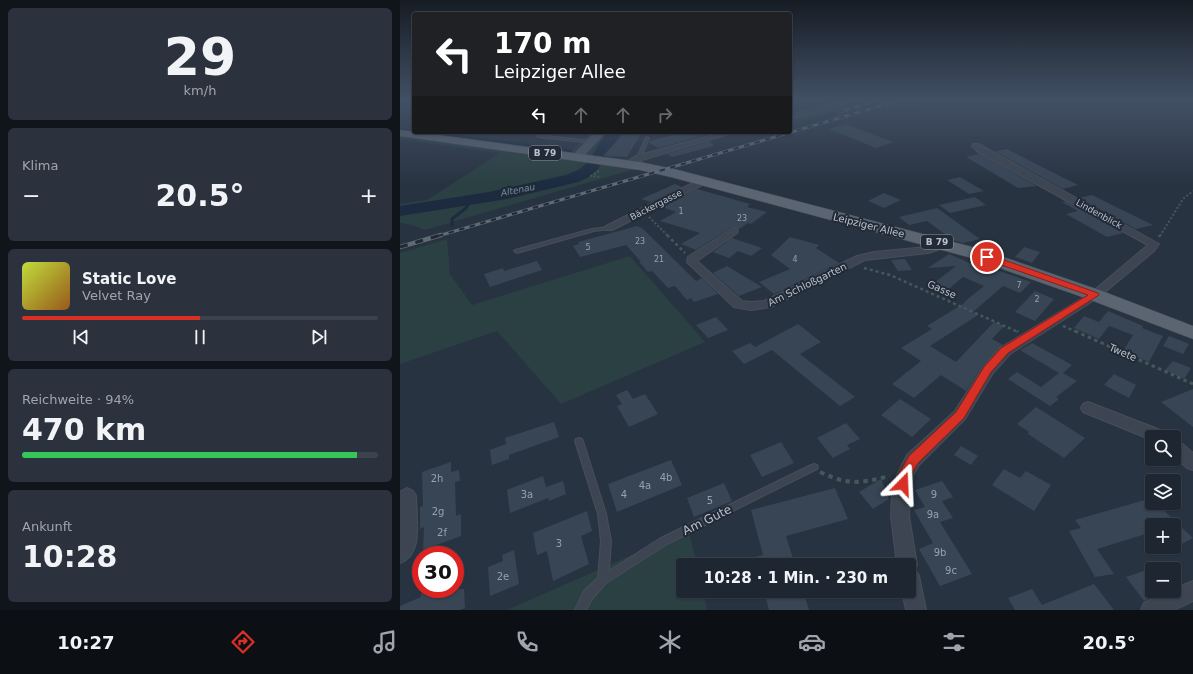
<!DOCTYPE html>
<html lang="de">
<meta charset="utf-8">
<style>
body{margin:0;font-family:"DejaVu Sans",sans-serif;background:#2b323d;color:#f1f3f6;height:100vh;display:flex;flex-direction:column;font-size:15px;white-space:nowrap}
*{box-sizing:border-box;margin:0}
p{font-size:13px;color:#a1a5ab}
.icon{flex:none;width:22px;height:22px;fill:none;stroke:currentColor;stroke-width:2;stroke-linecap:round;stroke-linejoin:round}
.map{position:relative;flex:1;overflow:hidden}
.drawer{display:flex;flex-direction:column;gap:8px;padding:8px;background:#10151b;width:400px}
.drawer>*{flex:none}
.guide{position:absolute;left:12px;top:12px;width:380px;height:122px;border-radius:4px;box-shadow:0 1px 3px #0004,0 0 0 1px #3c434d;background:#202124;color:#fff;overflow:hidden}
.tools{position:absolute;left:745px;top:430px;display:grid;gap:8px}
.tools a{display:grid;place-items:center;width:36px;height:36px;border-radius:4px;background:#1e2631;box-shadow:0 1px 3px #0004,0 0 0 1px #3c434d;font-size:20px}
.speed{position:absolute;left:12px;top:546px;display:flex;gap:8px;font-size:20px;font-weight:700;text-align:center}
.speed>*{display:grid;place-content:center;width:52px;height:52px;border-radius:50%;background:#1e2631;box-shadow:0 1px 3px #0004,0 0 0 1px #3c434d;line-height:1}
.speed .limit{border:6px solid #d22;background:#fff;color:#111}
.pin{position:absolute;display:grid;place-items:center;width:34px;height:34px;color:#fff;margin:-17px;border:2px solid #fff;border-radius:50%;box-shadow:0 1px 4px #0007}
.me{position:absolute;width:44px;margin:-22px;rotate:21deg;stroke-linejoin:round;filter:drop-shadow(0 0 3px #0008)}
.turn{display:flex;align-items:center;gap:14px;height:84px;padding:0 16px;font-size:18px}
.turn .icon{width:52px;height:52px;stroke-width:2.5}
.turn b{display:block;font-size:28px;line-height:34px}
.lanes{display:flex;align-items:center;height:38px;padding:0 16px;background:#0003;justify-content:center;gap:20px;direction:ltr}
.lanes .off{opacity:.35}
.big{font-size:30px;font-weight:600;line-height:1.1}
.drawer .tile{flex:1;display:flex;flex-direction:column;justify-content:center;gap:6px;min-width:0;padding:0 14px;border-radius:6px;background:#2b323d}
.drawer .dial{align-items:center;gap:0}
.dial b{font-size:52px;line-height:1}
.song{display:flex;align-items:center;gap:12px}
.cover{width:48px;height:48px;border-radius:6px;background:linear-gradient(135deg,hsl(70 70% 55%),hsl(30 70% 35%))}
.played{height:4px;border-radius:2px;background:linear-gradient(90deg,#d93025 50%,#3c434d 50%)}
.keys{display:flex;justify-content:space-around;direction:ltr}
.heat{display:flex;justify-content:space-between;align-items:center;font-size:22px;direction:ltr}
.charge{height:6px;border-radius:3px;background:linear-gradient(90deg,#34c759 94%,#3c434d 0)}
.trip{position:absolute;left:276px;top:558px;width:240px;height:40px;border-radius:4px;background:#1e2631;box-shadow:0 1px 3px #0004,0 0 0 1px #3c434d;font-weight:600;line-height:40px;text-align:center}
.dock{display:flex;height:64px;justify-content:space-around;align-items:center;background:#0c0f14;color:#a1a5ab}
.dock .icon{width:28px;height:28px}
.dock .on{color:#d93025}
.dock b{font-size:18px;color:#f1f3f6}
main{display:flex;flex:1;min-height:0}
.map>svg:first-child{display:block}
.green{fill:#2a4042}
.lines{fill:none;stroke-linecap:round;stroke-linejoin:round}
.stream-far1{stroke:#1c2b3f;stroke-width:2.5}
.stream{stroke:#1c2b3f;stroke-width:3}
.river{fill:#1c2b3f;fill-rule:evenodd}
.building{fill:#384555}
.lane-casing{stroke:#464e5a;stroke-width:2}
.street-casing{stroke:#464e5a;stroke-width:2}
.secondary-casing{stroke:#464e5a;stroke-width:1}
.primary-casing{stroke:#464e5a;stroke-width:1}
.path-far3{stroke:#44585a;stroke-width:2;stroke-dasharray:2 2;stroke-linecap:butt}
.path-far2{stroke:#44585a;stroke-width:2.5;stroke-dasharray:3 3;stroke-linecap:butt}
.path-far1{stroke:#44585a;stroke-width:3;stroke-dasharray:3.5 3.5;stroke-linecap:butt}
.path{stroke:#44585a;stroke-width:4;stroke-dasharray:4.5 4.5;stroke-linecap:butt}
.lane{fill:#3c4551;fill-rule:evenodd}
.street{fill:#3c4551;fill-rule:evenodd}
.secondary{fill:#4b5563;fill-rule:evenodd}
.primary{fill:#5b6471;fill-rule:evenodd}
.rail-far1-casing{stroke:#5f6a77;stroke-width:3}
.rail-casing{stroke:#5f6a77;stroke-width:4.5}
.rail-far1{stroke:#212a36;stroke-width:2;stroke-dasharray:5.5;stroke-linecap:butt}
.rail{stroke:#212a36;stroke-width:3;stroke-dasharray:8;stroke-linecap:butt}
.route{fill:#d93025;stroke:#8d1f18}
.labels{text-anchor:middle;stroke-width:4;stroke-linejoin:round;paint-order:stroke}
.number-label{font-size:8px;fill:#98a1ac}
.shield{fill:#212a36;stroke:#8b949e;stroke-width:1}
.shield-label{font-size:9px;font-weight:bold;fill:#b9c1cb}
.far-water-label{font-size:9px;font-style:italic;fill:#758ca7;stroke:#212a36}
.far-street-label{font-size:9px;fill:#b9c1cb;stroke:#212a36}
.street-label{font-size:10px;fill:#b9c1cb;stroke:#212a36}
.near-number-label{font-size:10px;fill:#98a1ac}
.near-street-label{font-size:12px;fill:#b9c1cb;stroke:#212a36}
</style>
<main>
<section class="drawer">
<div class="tile dial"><b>29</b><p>km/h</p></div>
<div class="tile"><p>Klima</p>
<div class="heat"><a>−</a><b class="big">20.5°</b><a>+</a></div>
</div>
<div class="tile">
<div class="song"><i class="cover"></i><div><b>Static Love</b><p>Velvet Ray</p></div></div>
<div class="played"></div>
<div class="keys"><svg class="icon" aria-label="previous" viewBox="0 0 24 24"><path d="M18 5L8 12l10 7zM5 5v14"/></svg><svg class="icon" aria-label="pause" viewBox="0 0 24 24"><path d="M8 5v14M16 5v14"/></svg><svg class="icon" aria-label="next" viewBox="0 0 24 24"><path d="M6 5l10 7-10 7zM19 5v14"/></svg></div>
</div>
<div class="tile"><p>Reichweite · 94%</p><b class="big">470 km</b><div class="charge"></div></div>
<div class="tile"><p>Ankunft</p><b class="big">10:28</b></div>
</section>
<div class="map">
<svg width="793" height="610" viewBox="0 0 793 610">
<rect width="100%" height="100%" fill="#283341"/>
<!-- green -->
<path class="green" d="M450,99H476L390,125V115Z
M515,99H538L528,103L504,109L495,104Z
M0,128L14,130V132H30L171,151L192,132H218L210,140L199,157L252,164L25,230L12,225L0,223V204L27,200L100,153L0,139Z
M47,239L50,274L72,305L230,256L305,342L161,404L97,331L0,364V253Z
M290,536L297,565H283V591H303L307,610H107L264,541Z"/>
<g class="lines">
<!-- stream-far1 -->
<path class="stream-far1" d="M0,129L14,131
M25,132L171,151"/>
<!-- stream -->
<path class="stream" d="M52,225V219L66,208L70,200"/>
<!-- river -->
<path class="river" d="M207,132H221L198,169L189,177L178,182L107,199L0,216V206L89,192L166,175L178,170L187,163Z"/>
</g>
<!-- building -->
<path class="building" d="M446,124L493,142L476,148L429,129Z
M225,132H242L227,157L203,156Z
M283,132L288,135L304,133L305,135L258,148L249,143L250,141Z
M310,141L314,146L272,157L267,154Z
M607,149L644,168L678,185L663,189L595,151Z
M579,154L637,186L618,188L566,157Z
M560,177L584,191L569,194L547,180Z
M275,184L282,187L251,202L241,199Z
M297,189L350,204L347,207L367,212L351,224L348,223L339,229L332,227L296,250L281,244L300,233L260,221L276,212L262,207Z
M484,193L501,200L484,208L468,201Z
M692,195L714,206L753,225L736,229L679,198Z
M575,197L586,205L550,213L539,205Z
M665,201L723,233L707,237L666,214L678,211L662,202Z
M537,208L580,239L563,243L553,240L527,221L509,225L499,217Z
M237,226L242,228L296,281L302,278L318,294L294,302L291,298L287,300L275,286L268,288L252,271L248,272L239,262H241L226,245L180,257L173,246L179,244L178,242Z
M390,237L419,245L416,248L439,263L374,294L359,282L390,269L371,255Z
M332,238L362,248L351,256L338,251L329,258L313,252Z
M624,247L640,252L632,263L615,257Z
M549,254L593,273L597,270L631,282L620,293L603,286L573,312L578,315L530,346L556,362L594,322L604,326L592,339L603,345L582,366L566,391L541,375L514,398L492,384L521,361L501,348L532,329L527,326L566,302H564L584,286L563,277L544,293L530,286L556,266L528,268Z
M505,259L512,270L498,271L491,260Z
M137,261L142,270L90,287L84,274L103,268L104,271Z
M327,266L362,287L339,296L313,273Z
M635,291L654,299L635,321L615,312Z
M708,311L743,326L742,328L763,336L749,362L723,351L733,335L709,326L699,339L674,328L684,316L699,322Z
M316,317L328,330L308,338L296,325Z
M398,324L421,342L400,354L455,397L440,406L372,350L344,364L332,351L350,343L355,347Z
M769,336L789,344L783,354L763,346Z
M632,343L672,365L663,373L677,381L656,397L659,399L650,406L608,379L617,372L641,387L659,373L620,350Z
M773,361L791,368L784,379L765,370Z
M714,374L736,385L729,398L704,385Z
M793,389V427L761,402Z
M227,390L233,399L245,394L258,414L229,427L217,406L222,404L216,395Z
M500,399L531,419L512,437L481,415Z
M636,407L685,438L664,458L628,434L629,432L617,424Z
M154,422L159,437L109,455V459L92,465L90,450L106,444L105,438Z
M446,423L460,439L447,445L450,449L433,458L417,438Z
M381,442L394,463L362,477L350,455Z
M561,446L578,456L571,465L554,455Z
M271,460L282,485L217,512L208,484Z
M51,462V472L59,470L60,481L55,482L56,516L61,514V536L23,550L24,527L20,529V507L23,506L22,472Z
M604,469L620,478L626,471L651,485L634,511L592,485Z
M143,476L146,487L163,481L166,494L149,501L148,498L110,513L107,490Z
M481,479L489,499L473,509L459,492Z
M542,481L553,497L542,501L553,518L540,522L572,574L540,586L519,549L533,543L514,510L525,507L515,490Z
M324,483L332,501L294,517L287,498Z
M435,488L448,519L386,536L395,565H358L355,557L363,555L351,510Z
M752,498V503H756L793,538L782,544L774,537V525H752V532L697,549L714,574L695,577L669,531L681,528L675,520Z
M187,511L192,531L181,536L189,564L153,581L147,551L137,555L133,533Z
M114,550L119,584L90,596L88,567L103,561L102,555Z
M752,568V598L744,601L726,577Z
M694,584L714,610H615L608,598L632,589L642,605Z
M21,589H64L65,608L60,610H0V606L21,597Z
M364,591H403L409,610H369Z"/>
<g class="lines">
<defs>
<path id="lane" d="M138,135L191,141L193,142L191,143L139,137L137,136Z
M246,137L249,138L241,158L238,159L237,158Z
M209,227L211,228V229L194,231L117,253L114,251L115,250L192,229Z
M179,438L182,439L183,441L206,514L211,541L209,571L261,538L411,465L414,464L417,465L418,467L417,469L267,544L206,583L192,599L186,610H175L184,591L198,578L201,541L198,514L175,441L176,439Z"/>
<path id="street" d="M450,99H462L390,119V115Z
M323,132H335L242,160L229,166H223L222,164L236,156Z
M573,144H579L759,244L754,251L699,297L610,354L593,373L565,419L519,465L513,475L510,493L509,516L517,565L515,569L519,576L526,610H506L502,591H509V565H497L491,516L492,493L497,475L507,455L555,411L583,367L600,348L691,293L748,245L578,152L572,146Z
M303,178L307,181L306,183L212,230H206L204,228L206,226Z
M333,228L337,229L338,231L337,233L297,261L342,301L351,302L364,301L457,256L474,252L527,247L530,246L533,241L537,240L542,243L538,250L528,253L465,260L371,307L351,310L334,307L287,262L288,257Z
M688,402L768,433L770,437H752V440L683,412L681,408L683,404Z
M774,441L780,442L793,453V470L787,468L774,456Z
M7,488L13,491L16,496C16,518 24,554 0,563V492Z
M793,581V601L774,610H741L744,603L770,591H774V589Z"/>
<path id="secondary" d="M195,132H206L181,159H173L171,157L173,155Z"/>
<path id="primary" d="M0,130L240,162L278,170L580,249L702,291L793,326V339L688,299L568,257L271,177L240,170L0,136Z"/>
</defs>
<!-- lane casing -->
<use href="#lane" class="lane-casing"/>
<!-- street casing -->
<use href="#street" class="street-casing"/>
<!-- secondary casing -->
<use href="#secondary" class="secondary-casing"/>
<!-- primary casing -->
<use href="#primary" class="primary-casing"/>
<!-- path-far3 -->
<path class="path-far3" d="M199,171L191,176L199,177
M249,217L268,236
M760,236L783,199L793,191"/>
<!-- path-far2 -->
<path class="path-far2" d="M267,235L285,253
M759,237L760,235
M464,268L490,275L618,332
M663,326L677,332"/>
<!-- path-far1 -->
<path class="path-far1" d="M617,331L618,332
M675,331L793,384"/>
<!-- path -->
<path class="path" d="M420,472C450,486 460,483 490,476"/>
<!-- lane -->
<use href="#lane" class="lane"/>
<!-- street -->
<use href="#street" class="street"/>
<!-- secondary -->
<use href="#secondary" class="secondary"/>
<!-- primary -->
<use href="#primary" class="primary"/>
<defs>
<path id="rail-far1" d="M439,112L482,99
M38,236L504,99"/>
<path id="rail" d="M0,247L41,235"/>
</defs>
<!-- rail-far1 casing -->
<use href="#rail-far1" class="rail-far1-casing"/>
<!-- rail casing -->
<use href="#rail" class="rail-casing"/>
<!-- rail-far1 -->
<use href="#rail-far1" class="rail-far1"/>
<!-- rail -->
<use href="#rail" class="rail"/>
</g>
<!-- sky -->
<linearGradient id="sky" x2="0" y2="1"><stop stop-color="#161c24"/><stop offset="0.54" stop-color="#425065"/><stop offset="1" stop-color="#425065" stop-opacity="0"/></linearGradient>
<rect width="793" height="185" fill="url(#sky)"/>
<!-- route -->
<path class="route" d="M584,255H590L698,293L699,295L608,353L591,372L564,418L518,463L511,475L508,488L503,489L498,488L497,484L498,475L509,456L556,412L584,367L601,348L688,295L584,259Z"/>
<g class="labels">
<!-- number labels -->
<g class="number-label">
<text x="281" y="214">1</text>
<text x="342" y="221">23</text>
<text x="240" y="244">23</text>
<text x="188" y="250">5</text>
<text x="259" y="262">21</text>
<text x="395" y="262">4</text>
<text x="619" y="288">7</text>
<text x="637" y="302">2</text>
</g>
<!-- shield labels -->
<g class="shield">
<rect x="129" y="146" width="32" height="14" rx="3"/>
<rect x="521" y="235" width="32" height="14" rx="3"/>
</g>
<g class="shield-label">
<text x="145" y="156">B 79</text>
<text x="537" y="245">B 79</text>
</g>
<!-- far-water labels -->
<g class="far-water-label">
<text transform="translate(118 190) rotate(-11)" y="3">Altenau</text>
</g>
<!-- far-street labels -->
<g class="far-street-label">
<text transform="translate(256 205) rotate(-27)" y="3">Bäckergasse</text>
<text transform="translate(699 214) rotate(29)" y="3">Lindenblick</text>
</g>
<!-- street labels -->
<g class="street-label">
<text transform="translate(469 225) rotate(14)" y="4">Leipziger Allee</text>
<text transform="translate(407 284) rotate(-26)" y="4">Am Schloßgarten</text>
<text transform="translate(542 289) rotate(24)" y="4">Gasse</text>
<text transform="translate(723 352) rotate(23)" y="4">Twete</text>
</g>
<!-- near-number labels -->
<g class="near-number-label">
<text x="266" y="481">4b</text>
<text x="37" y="482">2h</text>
<text x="245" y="489">4a</text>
<text x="127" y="498">3a</text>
<text x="224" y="498">4</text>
<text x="534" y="498">9</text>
<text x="310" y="504">5</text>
<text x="38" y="515">2g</text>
<text x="533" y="518">9a</text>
<text x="42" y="536">2f</text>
<text x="159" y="547">3</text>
<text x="540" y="556">9b</text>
<text x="551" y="574">9c</text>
<text x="103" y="580">2e</text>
</g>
<!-- near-street labels -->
<g class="near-street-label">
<text transform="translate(307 520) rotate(-26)" y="4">Am Gute</text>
</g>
</g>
</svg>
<div class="tools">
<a><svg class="icon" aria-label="search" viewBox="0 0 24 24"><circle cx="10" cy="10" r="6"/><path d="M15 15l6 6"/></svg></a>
<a><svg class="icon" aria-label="layers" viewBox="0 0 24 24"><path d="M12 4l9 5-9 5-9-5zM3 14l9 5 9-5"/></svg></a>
<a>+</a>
<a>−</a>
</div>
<div class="speed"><div class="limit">30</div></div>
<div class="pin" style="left:587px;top:257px;background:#d93025"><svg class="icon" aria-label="arrive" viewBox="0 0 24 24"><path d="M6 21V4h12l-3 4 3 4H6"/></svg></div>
<svg class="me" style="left:503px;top:484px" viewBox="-20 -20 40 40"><path d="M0-17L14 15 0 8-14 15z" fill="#d93025" stroke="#fff" stroke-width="4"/></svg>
<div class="trip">10:28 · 1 Min. · 230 m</div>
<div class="guide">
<div class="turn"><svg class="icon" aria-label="left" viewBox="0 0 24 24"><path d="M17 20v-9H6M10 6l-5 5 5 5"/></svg><div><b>170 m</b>Leipziger Allee</div></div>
<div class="lanes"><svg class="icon" aria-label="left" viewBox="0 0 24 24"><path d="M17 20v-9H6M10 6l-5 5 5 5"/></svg><svg class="icon off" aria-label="ahead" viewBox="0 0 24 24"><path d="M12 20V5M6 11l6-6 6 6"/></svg><svg class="icon off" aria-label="ahead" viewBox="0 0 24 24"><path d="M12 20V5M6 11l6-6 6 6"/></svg><svg class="icon off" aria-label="right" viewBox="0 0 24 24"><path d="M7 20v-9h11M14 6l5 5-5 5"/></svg></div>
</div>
</div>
</main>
<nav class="dock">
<b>10:27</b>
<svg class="icon on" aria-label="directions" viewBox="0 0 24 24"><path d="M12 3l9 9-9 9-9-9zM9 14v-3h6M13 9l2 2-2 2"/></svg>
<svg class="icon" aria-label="music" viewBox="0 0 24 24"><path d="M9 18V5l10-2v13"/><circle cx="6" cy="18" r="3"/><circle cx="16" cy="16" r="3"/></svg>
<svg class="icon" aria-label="phone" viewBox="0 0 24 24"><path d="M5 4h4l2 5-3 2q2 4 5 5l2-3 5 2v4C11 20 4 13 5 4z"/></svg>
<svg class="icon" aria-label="climate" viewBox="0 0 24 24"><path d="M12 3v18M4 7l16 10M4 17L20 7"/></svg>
<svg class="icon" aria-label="car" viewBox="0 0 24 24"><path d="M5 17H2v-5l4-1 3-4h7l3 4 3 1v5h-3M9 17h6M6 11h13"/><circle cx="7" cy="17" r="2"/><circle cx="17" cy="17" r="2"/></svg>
<svg class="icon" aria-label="filters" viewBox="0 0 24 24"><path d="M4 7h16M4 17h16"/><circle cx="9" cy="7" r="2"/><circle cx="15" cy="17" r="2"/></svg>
<b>20.5°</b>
</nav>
